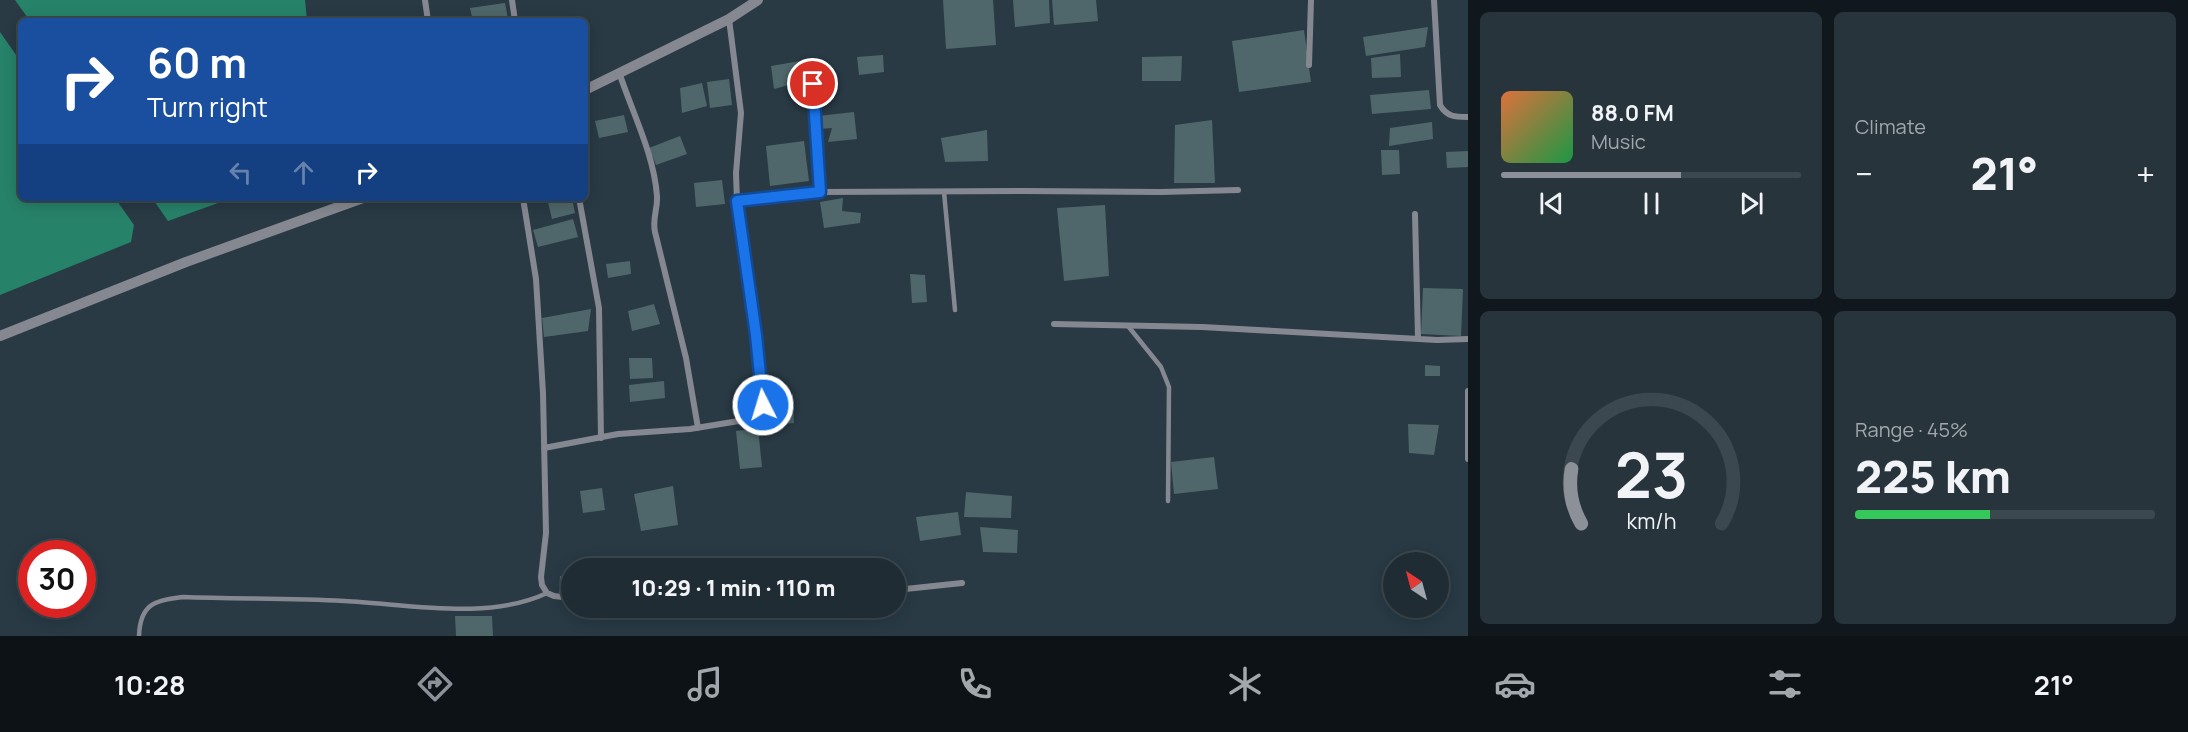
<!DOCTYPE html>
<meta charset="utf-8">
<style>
body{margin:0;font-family:Manrope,sans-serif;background:#27343c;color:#f1f3f6;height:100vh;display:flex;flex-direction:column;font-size:22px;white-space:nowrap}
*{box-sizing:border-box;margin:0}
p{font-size:20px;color:#a1a7ac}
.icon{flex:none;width:33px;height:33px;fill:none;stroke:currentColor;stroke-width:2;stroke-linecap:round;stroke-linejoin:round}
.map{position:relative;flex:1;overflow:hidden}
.side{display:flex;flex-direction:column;gap:12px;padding:12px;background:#11181d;width:720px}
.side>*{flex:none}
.hud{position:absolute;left:18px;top:18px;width:570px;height:183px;border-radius:9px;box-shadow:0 3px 15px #0003,0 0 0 2px #3c484f;background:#1a4fa0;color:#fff;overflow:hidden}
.needle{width:39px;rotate:324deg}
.buttons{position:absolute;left:1383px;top:552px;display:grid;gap:12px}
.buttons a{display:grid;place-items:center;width:66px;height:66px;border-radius:50%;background:#1f2c34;box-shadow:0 3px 15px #0003,0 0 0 2px #3c484f;font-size:30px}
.speed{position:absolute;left:18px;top:540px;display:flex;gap:12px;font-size:30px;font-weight:700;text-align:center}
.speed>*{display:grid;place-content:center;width:78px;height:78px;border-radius:50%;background:#1f2c34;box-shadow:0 3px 15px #0003,0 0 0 2px #3c484f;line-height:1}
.speed .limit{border:9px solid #d22;background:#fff;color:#111}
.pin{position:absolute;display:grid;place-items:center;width:51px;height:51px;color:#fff;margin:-26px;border:3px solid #fff;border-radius:50%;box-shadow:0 2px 6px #0007}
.me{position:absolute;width:66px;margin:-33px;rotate:355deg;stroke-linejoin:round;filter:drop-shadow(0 0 4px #0008)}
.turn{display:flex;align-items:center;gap:21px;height:126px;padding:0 30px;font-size:27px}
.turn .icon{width:78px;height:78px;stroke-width:2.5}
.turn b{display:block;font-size:42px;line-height:51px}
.lanes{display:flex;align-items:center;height:57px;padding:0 30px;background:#0003;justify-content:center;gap:30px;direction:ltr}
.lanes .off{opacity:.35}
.big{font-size:45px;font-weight:800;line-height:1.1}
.side .widget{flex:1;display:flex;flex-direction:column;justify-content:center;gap:9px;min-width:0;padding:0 21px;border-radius:9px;background:#27343c}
.side .dial{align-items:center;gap:0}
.dial svg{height:156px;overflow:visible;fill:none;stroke:#3c484f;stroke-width:7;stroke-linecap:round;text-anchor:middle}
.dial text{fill:#f1f3f6;stroke:none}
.song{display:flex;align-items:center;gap:18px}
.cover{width:72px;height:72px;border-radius:9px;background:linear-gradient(135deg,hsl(20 70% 55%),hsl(140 70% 35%))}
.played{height:6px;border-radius:3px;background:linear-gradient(90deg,#8c9099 60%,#3c484f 60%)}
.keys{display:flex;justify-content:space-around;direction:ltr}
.heat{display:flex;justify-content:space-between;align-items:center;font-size:33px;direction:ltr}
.charge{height:9px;border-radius:4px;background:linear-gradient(90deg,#34c759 45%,#3c484f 0)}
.side .tiles{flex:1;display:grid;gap:12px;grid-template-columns:repeat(2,1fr)}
.trip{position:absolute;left:561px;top:558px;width:345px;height:60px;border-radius:30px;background:#1f2c34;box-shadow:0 3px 15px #0003,0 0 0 2px #3c484f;font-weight:800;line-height:60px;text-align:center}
.tab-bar{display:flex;height:96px;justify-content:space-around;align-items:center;background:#0c1215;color:#a1a7ac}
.tab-bar .icon{width:42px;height:42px}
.tab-bar .active{color:#8c9099}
.tab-bar b{font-size:27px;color:#f1f3f6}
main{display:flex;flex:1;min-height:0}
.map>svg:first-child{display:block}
.water{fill:#27826a}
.building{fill:#4f676a}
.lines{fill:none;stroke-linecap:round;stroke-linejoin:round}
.service{stroke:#868891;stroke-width:4.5}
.minor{stroke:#868891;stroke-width:6}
.tertiary{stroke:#868891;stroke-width:10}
.route-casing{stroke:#114b97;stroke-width:15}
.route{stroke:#1a73e8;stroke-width:10}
</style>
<main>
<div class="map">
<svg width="1468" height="636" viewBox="0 0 1468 636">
<rect width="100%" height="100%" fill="#293a45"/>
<!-- water -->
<path class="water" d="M15,0H305L307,21H30Z
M0,32L21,62V198H115L134,225L131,242L0,295Z
M152,198H232L168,221Z"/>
<!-- building -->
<path class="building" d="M943,0H993L996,45L946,49Z
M1013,0H1049L1050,23L1015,27Z
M1052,0H1096L1098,21L1054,25Z
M505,3L508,19L473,21L470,8Z
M1428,27L1425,47L1366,56L1363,37Z
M1304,30L1311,82L1239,92L1232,41Z
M1400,54L1401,77L1372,78L1371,58Z
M883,55L884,72L859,75L857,57Z
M1182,56L1181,81H1142V57Z
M806,60L807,80L774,89L771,66Z
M729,79L732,105L710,108L707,82Z
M702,83L707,106L682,113L680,88Z
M1429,90L1431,109L1372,114L1370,95Z
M854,112L857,139L828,142L832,128L820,129L818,116Z
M624,115L628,132L599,138L595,121Z
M1212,120L1215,183H1174L1175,125Z
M1432,122L1433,139L1389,146L1390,128Z
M987,130L988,161L945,162L941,138Z
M680,136L687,154L656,165L649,148Z
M804,141L809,181L770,186L766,146Z
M1381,150H1399L1400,174L1382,175Z
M1468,151V167L1447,168L1446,152Z
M722,180L725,204L696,207L694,183Z
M547,198H572L575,213L552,219Z
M843,198L842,211L861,213L860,223L824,228L820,202Z
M1105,205L1109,276L1064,281L1057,208Z
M573,219L578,237L538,247L533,230Z
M630,261L631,274L608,278L606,264Z
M910,274L925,275L927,302L912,303Z
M1423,288L1463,289L1461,336L1421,334Z
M654,304L660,324L632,331L628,311Z
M591,309L588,331L544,337L542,318Z
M629,358H652L653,378L630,379Z
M1425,365L1440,366V376H1425Z
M664,381L665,398L630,402L629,385Z
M793,394L794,423L761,426L759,420L765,401Z
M1408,424L1439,425L1434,455L1409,453Z
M758,428L762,467L740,469L736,431Z
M1214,457L1218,489L1174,494L1171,462Z
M673,486L678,525L641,531L634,494Z
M602,488L605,510L583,513L580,491Z
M966,492L1012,496L1011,518L964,517Z
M958,512L961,535L920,541L916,517Z
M980,527L1018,530L1017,553L983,552Z
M560,576H572V593H559Z
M455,616H492L493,636H456Z"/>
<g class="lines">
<!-- service -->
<path class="service" d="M944,192L955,310
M1128,326L1161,367L1169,387L1168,501
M139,636C140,604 155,600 183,597C237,599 290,598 344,601C408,604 488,621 547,593"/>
<!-- minor -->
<path class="minor" d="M425,0L428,21
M512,0L515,21
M1434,0L1440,105C1447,117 1455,117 1468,117
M812,62L820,192
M1309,65L1311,0
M619,72C632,112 654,154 657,196C658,209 652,218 655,232L686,358L698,428
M523,198L536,279L543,393L546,533L541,577L542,585L547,593L554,596L572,598
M579,198L599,308L601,438
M737,201L820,192L1024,191L1161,192L1238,190
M1415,214L1418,338
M1054,324L1202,327L1437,340L1468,339
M1468,391V459
M544,448L618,434L690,429L751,419L759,416L762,412L756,335L737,201L736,173L741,113L729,19
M896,590L962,583
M731,608H764"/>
<!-- tertiary -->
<path class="tertiary" d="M585,90L729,19L758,0
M0,336L186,262L363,198"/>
</g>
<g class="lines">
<defs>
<path id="route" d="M763,405L756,335L737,201L820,192L813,84"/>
</defs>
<!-- route casing -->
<use href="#route" class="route-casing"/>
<!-- route -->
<use href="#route" class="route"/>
</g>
</svg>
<div class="buttons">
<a><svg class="needle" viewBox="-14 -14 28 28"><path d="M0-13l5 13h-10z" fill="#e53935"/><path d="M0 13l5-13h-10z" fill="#a1a7ac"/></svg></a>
</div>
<div class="speed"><div class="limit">30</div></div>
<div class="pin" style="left:813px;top:84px;background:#d93025"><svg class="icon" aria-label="arrive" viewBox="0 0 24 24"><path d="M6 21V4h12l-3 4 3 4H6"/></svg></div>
<svg class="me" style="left:763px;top:405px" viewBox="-20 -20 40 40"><circle r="17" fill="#1a73e8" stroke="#fff" stroke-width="3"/><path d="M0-11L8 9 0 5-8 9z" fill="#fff"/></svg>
<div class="trip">10:29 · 1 min · 110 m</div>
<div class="hud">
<div class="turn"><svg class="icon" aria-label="right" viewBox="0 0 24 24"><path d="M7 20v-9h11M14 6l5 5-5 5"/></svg><div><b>60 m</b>Turn right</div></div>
<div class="lanes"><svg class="icon off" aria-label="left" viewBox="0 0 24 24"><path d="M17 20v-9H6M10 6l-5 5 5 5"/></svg><svg class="icon off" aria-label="ahead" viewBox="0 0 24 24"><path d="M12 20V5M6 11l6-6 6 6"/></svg><svg class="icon" aria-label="right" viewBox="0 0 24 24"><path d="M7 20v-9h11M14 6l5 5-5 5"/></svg></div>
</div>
</div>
<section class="side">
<div class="tiles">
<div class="widget">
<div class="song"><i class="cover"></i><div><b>88.0 FM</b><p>Music</p></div></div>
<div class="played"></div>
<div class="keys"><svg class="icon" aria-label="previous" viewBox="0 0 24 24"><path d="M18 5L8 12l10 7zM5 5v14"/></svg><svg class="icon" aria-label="pause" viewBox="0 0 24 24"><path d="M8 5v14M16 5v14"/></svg><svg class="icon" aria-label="next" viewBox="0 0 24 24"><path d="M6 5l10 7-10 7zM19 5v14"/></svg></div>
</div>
<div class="widget"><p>Climate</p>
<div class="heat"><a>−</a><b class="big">21°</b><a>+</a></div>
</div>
<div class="widget dial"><svg viewBox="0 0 100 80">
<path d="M14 69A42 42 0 1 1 86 69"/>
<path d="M14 69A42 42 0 0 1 9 41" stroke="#8c9099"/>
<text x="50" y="56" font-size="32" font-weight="700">23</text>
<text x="50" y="72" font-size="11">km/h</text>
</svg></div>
<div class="widget"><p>Range · 45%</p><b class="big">225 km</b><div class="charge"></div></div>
</div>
</section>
</main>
<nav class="tab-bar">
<b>10:28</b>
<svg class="icon active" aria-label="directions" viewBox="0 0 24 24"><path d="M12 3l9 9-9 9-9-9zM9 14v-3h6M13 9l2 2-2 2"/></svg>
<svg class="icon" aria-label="music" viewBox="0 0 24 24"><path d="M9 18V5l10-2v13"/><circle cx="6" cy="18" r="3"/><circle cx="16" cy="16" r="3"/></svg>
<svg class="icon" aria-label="phone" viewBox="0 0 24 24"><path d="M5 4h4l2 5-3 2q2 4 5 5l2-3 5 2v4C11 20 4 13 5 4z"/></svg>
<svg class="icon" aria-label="climate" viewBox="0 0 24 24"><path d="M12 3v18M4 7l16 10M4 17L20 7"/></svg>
<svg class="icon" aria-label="car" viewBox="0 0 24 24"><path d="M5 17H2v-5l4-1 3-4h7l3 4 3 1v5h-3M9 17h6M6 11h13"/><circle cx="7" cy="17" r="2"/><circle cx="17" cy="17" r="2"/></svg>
<svg class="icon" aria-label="filters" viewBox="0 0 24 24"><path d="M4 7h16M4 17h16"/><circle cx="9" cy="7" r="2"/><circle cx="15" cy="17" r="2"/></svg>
<b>21°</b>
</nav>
